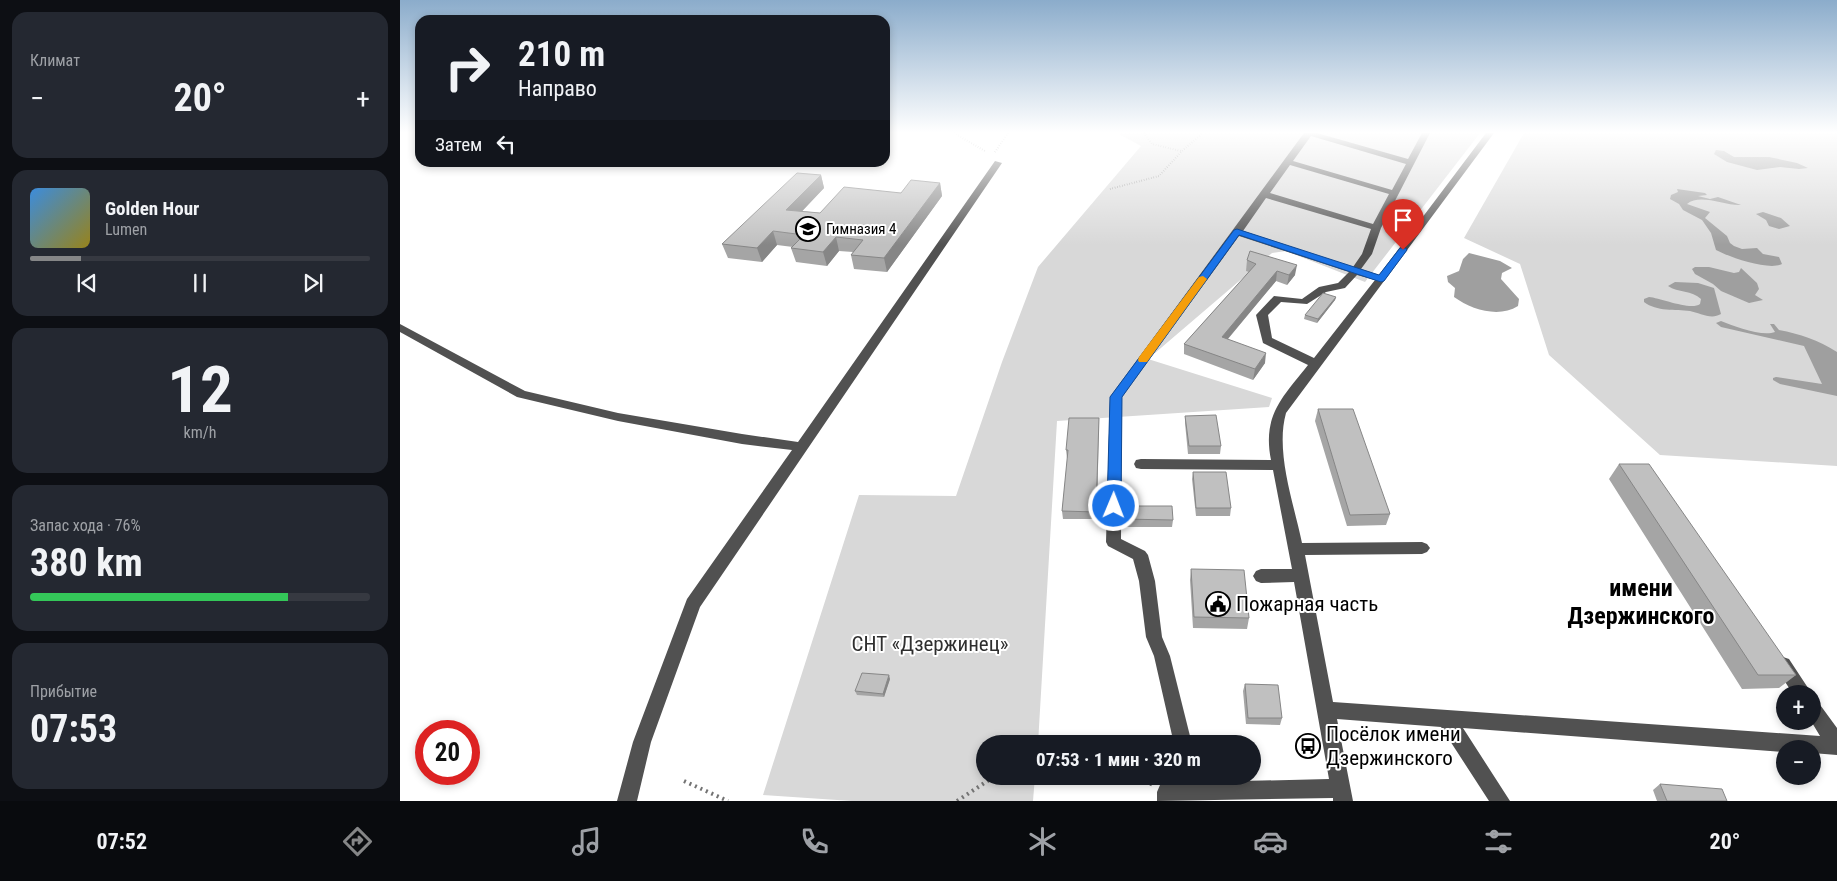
<!DOCTYPE html>
<html lang="ru">
<meta charset="utf-8">
<style>
body{margin:0;font-family:"Roboto Condensed",sans-serif;background:#242831;color:#f1f3f6;height:100vh;display:flex;flex-direction:column;font-size:19px;white-space:nowrap}
*{box-sizing:border-box;margin:0}
p{font-size:16px;color:#9ea1a6}
.icon{flex:none;width:28px;height:28px;fill:none;stroke:currentColor;stroke-width:2;stroke-linecap:round;stroke-linejoin:round}
.map{position:relative;flex:1;overflow:hidden}
.sheet{display:flex;flex-direction:column;gap:12px;padding:12px;background:#0d0f14;width:400px}
.sheet>*{flex:none}
.banner{position:absolute;left:15px;top:15px;width:475px;height:152px;border-radius:15px;box-shadow:0 2px 8px #0003;background:#171b24;color:#f1f3f6;overflow:hidden}
.buttons{position:absolute;left:1376px;top:685px;display:grid;gap:10px}
.buttons a{display:grid;place-items:center;width:45px;height:45px;border-radius:50%;background:#171b24;box-shadow:0 2px 8px #0003;font-size:25px}
.speed{position:absolute;left:15px;top:720px;display:flex;gap:10px;font-size:25px;font-weight:700;text-align:center}
.speed>*{display:grid;place-content:center;width:65px;height:65px;border-radius:50%;background:#171b24;box-shadow:0 2px 8px #0003;line-height:1}
.speed .limit{border:8px solid #d22;background:#fff;color:#111}
.pin{position:absolute;display:grid;place-items:center;width:42px;height:42px;color:#fff;margin:-51px -21px;border-radius:50% 50% 50% 0;rotate:-45deg;box-shadow:0 0 5px #0007}
.pin .icon{rotate:45deg}
.me{position:absolute;width:55px;margin:-28px;rotate:1deg;stroke-linejoin:round;filter:drop-shadow(0 0 4px #0008)}
.turn{display:flex;align-items:center;gap:18px;height:105px;padding:0 20px;font-size:22px}
.turn .icon{width:65px;height:65px;stroke-width:2.5}
.turn b{display:block;font-size:35px;line-height:42px}
.then{display:flex;align-items:center;height:48px;padding:0 20px;background:#0003;gap:10px;font-size:19px}
.big{font-size:38px;font-weight:700;line-height:1.1}
.sheet .tile{flex:1;display:flex;flex-direction:column;justify-content:center;gap:8px;min-width:0;padding:0 18px;border-radius:15px;background:#242831}
.sheet .dial{align-items:center;gap:0}
.dial b{font-size:65px;line-height:1}
.song{display:flex;align-items:center;gap:15px}
.cover{width:60px;height:60px;border-radius:8px;background:linear-gradient(135deg,hsl(210 70% 55%),hsl(50 70% 35%))}
.played{height:5px;border-radius:2px;background:linear-gradient(90deg,#858687 15%,#363941 15%)}
.keys{display:flex;justify-content:space-around;direction:ltr}
.heat{display:flex;justify-content:space-between;align-items:center;font-size:28px;direction:ltr}
.charge{height:8px;border-radius:4px;background:linear-gradient(90deg,#34c759 76%,#363941 0)}
.trip{position:absolute;left:576px;top:735px;width:285px;height:50px;border-radius:25px;background:#171b24;box-shadow:0 2px 8px #0003;font-weight:700;line-height:50px;text-align:center}
.tabs{display:flex;height:80px;justify-content:space-around;align-items:center;background:#090b0e;color:#9ea1a6}
.tabs .icon{width:35px;height:35px}
.tabs .active{color:#858687}
.tabs b{font-size:22px;color:#f1f3f6}
main{display:flex;flex:1;min-height:0}
.map>svg:first-child{display:block}
.green{fill:#d8d8d8}
.water{fill:#9f9f9f}
.lines{fill:none;stroke-linecap:round;stroke-linejoin:round}
.path-far1{stroke:#737373;stroke-width:2;stroke-dasharray:0.5 2;stroke-linecap:butt}
.path{stroke:#737373;stroke-width:4;stroke-dasharray:2 4;stroke-linecap:butt}
.minor{fill:#515151;fill-rule:evenodd}
.wall{fill:#a5a5a5}
.shaded-wall{fill:#868686}
.building{fill:#c0c0c0;stroke:#868686}
.route{fill:#1a73e8;stroke:#114b97}
.slow{fill:#f59e0b}
.labels{text-anchor:middle;stroke-width:4;stroke-linejoin:round;paint-order:stroke}
.far-poi-label{font-size:15px;fill:#000;stroke:#fff;text-anchor:start}
.near-poi-label{font-size:21px;fill:#000;stroke:#fff;text-anchor:start}
.near-park-label{font-size:21px;fill:#2f2f2f;stroke:#fff}
.near-quarter-label{font-size:24px;font-weight:bold;fill:#000;stroke:#fff}
</style>
<main>
<section class="sheet">
<div class="tile"><p>Климат</p>
<div class="heat"><a>−</a><b class="big">20°</b><a>+</a></div>
</div>
<div class="tile">
<div class="song"><i class="cover"></i><div><b>Golden Hour</b><p>Lumen</p></div></div>
<div class="played"></div>
<div class="keys"><svg class="icon" aria-label="previous" viewBox="0 0 24 24"><path d="M18 5L8 12l10 7zM5 5v14"/></svg><svg class="icon" aria-label="pause" viewBox="0 0 24 24"><path d="M8 5v14M16 5v14"/></svg><svg class="icon" aria-label="next" viewBox="0 0 24 24"><path d="M6 5l10 7-10 7zM19 5v14"/></svg></div>
</div>
<div class="tile dial"><b>12</b><p>km/h</p></div>
<div class="tile"><p>Запас хода · 76%</p><b class="big">380 km</b><div class="charge"></div></div>
<div class="tile"><p>Прибытие</p><b class="big">07:53</b></div>
</section>
<div class="map">
<svg width="1437" height="801" viewBox="0 0 1437 801">
<rect width="100%" height="100%" fill="#fff"/>
<!-- green -->
<path class="green" d="M717,133H1080L965,282L886,251L872,253L748,359L872,398L869,407L657,421L638,744H585V776H635L633,801H452L363,795L459,495L556,496L602,362L638,267L741,146Z
M1124,133H1437V466L1260,455L1149,355L1120,264L1064,238Z"/>
<!-- water -->
<path class="water" d="M1316,150L1324,151L1334,157H1369L1397,163L1408,168L1399,169L1380,167L1357,170L1327,162L1314,154Z
M1277,189L1305,193L1307,195L1298,196L1310,199L1318,197L1341,205C1325,206 1300,193 1287,204L1310,212L1305,218L1327,236L1330,243L1334,246L1342,249L1357,248L1363,254L1379,257L1382,264C1369,271 1329,257 1316,250L1311,233L1302,220L1283,210L1279,204L1270,199L1271,195L1278,192Z
M1363,212L1381,218L1390,226L1379,229L1369,226L1366,220L1356,214Z
M1069,253L1100,261L1112,268L1102,273L1101,279L1119,299L1118,306C1099,318 1072,310 1054,297L1055,288L1048,282L1047,276L1059,271L1063,259Z
M1295,267H1309L1334,273L1339,272L1341,268L1357,283L1359,289L1355,295L1363,300L1349,303L1321,291L1313,284L1295,274L1292,269Z
M1275,282L1298,283L1314,288L1321,314C1311,320 1300,313 1290,311C1275,309 1257,312 1244,302V299L1249,297C1261,298 1291,311 1300,304L1301,299C1292,290 1278,293 1268,286Z
M1321,321C1334,326 1362,337 1375,332L1370,324H1374L1379,330C1400,334 1418,340 1437,352V396L1380,384L1373,380V378L1376,377L1422,384L1404,346L1321,327L1316,323Z"/>
<g class="lines">
<!-- path-far1 -->
<path class="path-far1" d="M554,133L585,151
M744,133L752,144L781,151
M595,152L608,133
M710,189L759,176L782,151L803,133"/>
<!-- path -->
<path class="path" d="M734,776L753,785
M284,781L328,801
M557,801L595,776"/>
<!-- minor -->
<path class="minor" d="M904,133H917L1008,159L1022,133H1030L981,228L972,254L961,269L979,275L1086,133H1094L886,413C875,452 894,504 902,543L1022,542L1027,544L1030,548L1027,552L1022,554L905,555L933,702L1420,736L1411,721H1412V700L1418,702L1437,728V755L1412,753V749H1385V752L1063,728L1110,801H1089L1041,727L937,719L953,801H933V798L757,801V792L760,785L767,782H783L782,776H801L802,782L929,779L894,582L861,583L856,581L853,576L856,571L861,569H892L873,470L741,469L736,468L734,464L736,460L741,459L871,460C862,415 883,397 908,365L863,343L856,315L874,296L902,299L919,287L938,283L949,272L839,236L722,397L721,539L745,551L748,555L755,581L762,637L770,656L792,744H774L754,656L746,637L739,581L733,559L708,546L706,542L710,397ZM911,136L1006,164L992,190L893,161ZM890,165L989,194L973,224L870,193ZM866,198L971,229L962,254L953,267L843,231ZM957,275L975,280L914,358L872,338L868,315L881,302L907,304L926,292L945,288Z
M595,161L602,163L300,607L251,742L237,801H217L233,742L287,599L392,450L342,444L218,421L117,397L0,332V324L125,391L218,413L342,434L398,442Z
M1383,657L1389,659L1412,694H1393L1374,665L1377,659Z"/>
</g>
<!-- wall -->
<path class="wall" d="M421,175L424,188L402,211L420,213L540,183L542,196L487,272L454,269L451,255L453,252L439,251L427,266L396,262L391,248L393,247L377,245L362,262L328,258L322,244Z
M847,260L895,275L887,285L876,281L828,339L865,363L853,380L784,354V344L849,272L846,271Z
M936,297L935,300L917,323L904,319L905,315Z
M918,409L990,514L986,525L947,526L915,421Z
M785,416L821,446L820,454H788L785,423Z
M699,418L697,519H663L662,511L668,458H667L666,450Z
M1219,464L1396,675L1379,688L1342,689L1209,479Z
M793,472L831,508L830,516H796L792,479Z
M723,506L773,520L772,527H723Z
M791,569L849,618L847,629L793,628L790,580Z
M490,679L484,697L457,695L455,691Z
M845,684L882,718L880,725L846,724L843,691Z
M1260,784L1327,801H1257L1253,790Z"/>
<!-- shaded-wall -->
<path class="shaded-wall" d="M421,175L424,188L391,223L386,210Z
M540,183L542,196L487,272L484,258Z
M373,231L377,245L362,262L357,248Z
M436,237L439,251L427,266L423,252Z
M897,265L895,275L887,285L889,275Z
M877,271L876,281L820,348L822,337Z
M936,297L935,300L917,323L918,319Z
M866,353L865,363L853,380L855,369Z
M489,675L490,679L484,697L483,694Z"/>
<!-- building -->
<path class="building" d="M397,173L421,175L386,210L420,213L444,187L501,193L511,180L540,183L484,258L451,255L463,240L436,237L423,252L391,248L404,235L373,231L357,248L322,244Z
M850,251L897,265L889,275L877,271L822,337L866,353L855,369L784,344L856,264L847,260Z
M923,293L936,297L918,319L905,315Z
M918,409H953L990,514L950,515Z
M816,415L821,446H789L785,416Z
M669,418H699L696,512L662,511L668,450H666Z
M1219,464H1249L1396,675H1358Z
M793,472H826L831,508H796Z
M723,506H772L773,520L723,519Z
M791,569L844,570L849,618L794,617Z
M462,673L489,675L483,694L455,691Z
M845,684L878,685L882,718H848Z
M1260,784L1322,789L1327,801H1267Z"/>
<!-- sky -->
<linearGradient id="sky" x2="0" y2="1"><stop stop-color="#8baccb"/><stop offset="0.54" stop-color="#fff"/><stop offset="1" stop-color="#fff" stop-opacity="0"/></linearGradient>
<rect width="1437" height="245" fill="url(#sky)"/>
<!-- route -->
<path class="route" d="M837,229L979,275L1000,248H1006L1007,250L984,281L981,282L839,235L722,397L721,506L719,509H709L707,506L710,397L834,230Z"/>
<!-- slow -->
<path class="slow" d="M803,276L807,279L747,362H739L738,360L739,357L799,277Z"/>
<!-- icons -->
<defs>
<symbol id="school-ring" viewBox="-11 -11 22 22"><circle r="9.5" fill="#fff" stroke="#000" stroke-width="1.5"/><path d="M0-5L7-2L0 1L-7-2ZM-4 1L0 2.5L4 1V4Q0 6-4 4Z" fill="#000"/></symbol>
<symbol id="civic-ring" viewBox="-11 -11 22 22"><circle r="9.5" fill="#fff" stroke="#000" stroke-width="1.5"/><path d="M-.6-6.5H3V-4.5H.6V-3L4-1V1h2V6H-6V1h2V-1L-.6-3ZM-1.2 2.5V6h2.4V2.5Z" fill="#000"/></symbol>
<symbol id="bus-ring" viewBox="-11 -11 22 22"><circle r="9.5" fill="#fff" stroke="#000" stroke-width="1.5"/><path d="M-5-6H5V4H4V6H2V4H-2V6H-4V4H-5ZM-3.5-4V0h7V-4ZM-3.5 1.2v1.5H-2V1.2ZM2 1.2v1.5H3.5V1.2Z" fill="#000"/></symbol>
</defs>
<g fill-rule="evenodd">
<use href="#school-ring" x="394" y="215" width="28" height="28"/>
<use href="#civic-ring" x="804" y="590" width="28" height="28"/>
<use href="#bus-ring" x="894" y="732" width="28" height="28"/>
</g>
<g class="labels">
<!-- far-poi labels -->
<g class="far-poi-label">
<text x="426" y="234">Гимназия 4</text>
</g>
<!-- near-poi labels -->
<g class="near-poi-label">
<text x="836" y="611">Пожарная часть</text>
<text x="926" y="741">Посёлок имени<tspan x="926" dy="24">Дзержинского</tspan></text>
</g>
<!-- near-park labels -->
<g class="near-park-label">
<text x="530" y="651">СНТ «Дзержинец»</text>
</g>
<!-- near-quarter labels -->
<g class="near-quarter-label">
<text x="1241" y="596">имени<tspan x="1241" dy="28">Дзержинского</tspan></text>
</g>
</g>
</svg>
<div class="buttons">
<a>+</a>
<a>−</a>
</div>
<div class="speed"><div class="limit">20</div></div>
<div class="pin" style="left:1003px;top:250px;background:#d93025"><svg class="icon" aria-label="arrive" viewBox="0 0 24 24"><path d="M6 21V4h12l-3 4 3 4H6"/></svg></div>
<svg class="me" style="left:714px;top:506px" viewBox="-20 -20 40 40"><circle r="17" fill="#1a73e8" stroke="#fff" stroke-width="3"/><path d="M0-11L8 9 0 5-8 9z" fill="#fff"/></svg>
<div class="trip">07:53 · 1 мин · 320 m</div>
<div class="banner">
<div class="turn"><svg class="icon" aria-label="right" viewBox="0 0 24 24"><path d="M7 20v-9h11M14 6l5 5-5 5"/></svg><div><b>210 m</b>Направо</div></div>
<div class="then">Затем<svg class="icon" aria-label="left" viewBox="0 0 24 24"><path d="M17 20v-9H6M10 6l-5 5 5 5"/></svg></div>
</div>
</div>
</main>
<nav class="tabs">
<b>07:52</b>
<svg class="icon active" aria-label="directions" viewBox="0 0 24 24"><path d="M12 3l9 9-9 9-9-9zM9 14v-3h6M13 9l2 2-2 2"/></svg>
<svg class="icon" aria-label="music" viewBox="0 0 24 24"><path d="M9 18V5l10-2v13"/><circle cx="6" cy="18" r="3"/><circle cx="16" cy="16" r="3"/></svg>
<svg class="icon" aria-label="phone" viewBox="0 0 24 24"><path d="M5 4h4l2 5-3 2q2 4 5 5l2-3 5 2v4C11 20 4 13 5 4z"/></svg>
<svg class="icon" aria-label="climate" viewBox="0 0 24 24"><path d="M12 3v18M4 7l16 10M4 17L20 7"/></svg>
<svg class="icon" aria-label="car" viewBox="0 0 24 24"><path d="M5 17H2v-5l4-1 3-4h7l3 4 3 1v5h-3M9 17h6M6 11h13"/><circle cx="7" cy="17" r="2"/><circle cx="17" cy="17" r="2"/></svg>
<svg class="icon" aria-label="filters" viewBox="0 0 24 24"><path d="M4 7h16M4 17h16"/><circle cx="9" cy="7" r="2"/><circle cx="15" cy="17" r="2"/></svg>
<b>20°</b>
</nav>
